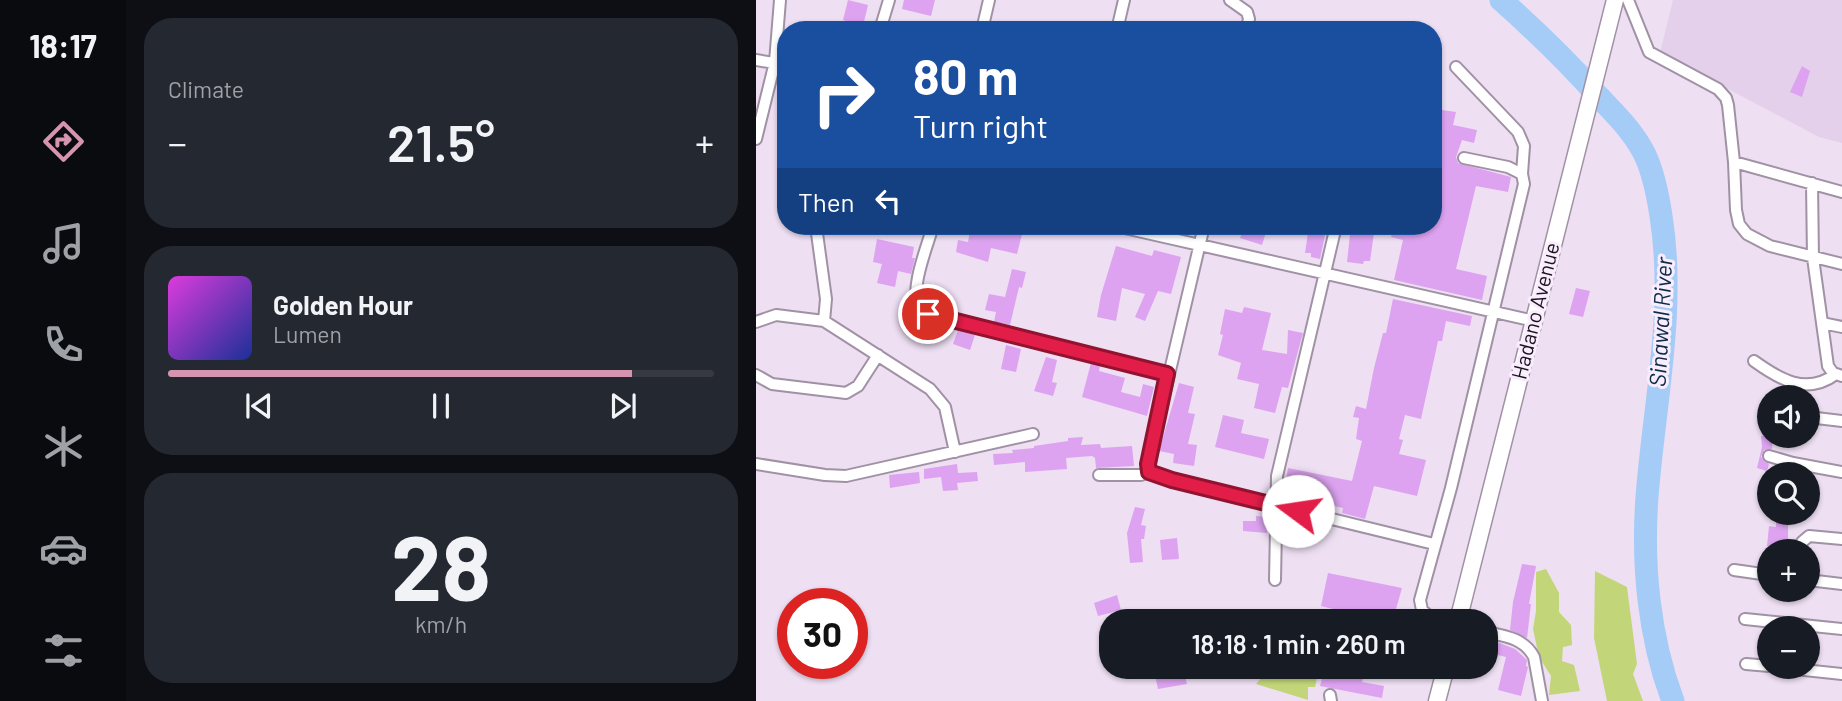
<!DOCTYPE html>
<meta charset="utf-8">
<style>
body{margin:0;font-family:Barlow,sans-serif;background:#242831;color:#f1f3f6;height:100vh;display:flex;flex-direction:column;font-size:26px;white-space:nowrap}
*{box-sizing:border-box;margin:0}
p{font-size:23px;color:#9ea1a6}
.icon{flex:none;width:38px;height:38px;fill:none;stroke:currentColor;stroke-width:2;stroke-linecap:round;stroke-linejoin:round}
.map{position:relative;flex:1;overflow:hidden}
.details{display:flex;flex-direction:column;gap:18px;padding:18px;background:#0d0f14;width:630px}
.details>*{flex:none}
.hud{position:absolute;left:21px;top:21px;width:665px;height:214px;border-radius:28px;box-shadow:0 2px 5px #0004;background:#1a4fa0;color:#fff;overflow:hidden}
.tools{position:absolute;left:1001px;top:385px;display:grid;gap:14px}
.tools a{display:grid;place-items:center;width:63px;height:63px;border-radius:50%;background:#171b24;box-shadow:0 2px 5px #0004;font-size:35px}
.speed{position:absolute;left:21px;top:588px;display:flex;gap:14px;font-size:35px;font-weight:700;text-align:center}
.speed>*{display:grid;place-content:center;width:91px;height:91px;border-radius:50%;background:#171b24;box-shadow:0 2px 5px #0004;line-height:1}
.speed .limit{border:10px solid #d22;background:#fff;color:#111}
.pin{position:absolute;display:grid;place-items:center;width:60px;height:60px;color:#fff;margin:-30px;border:4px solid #fff;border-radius:50%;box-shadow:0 2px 7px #0007}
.me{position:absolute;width:77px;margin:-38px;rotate:284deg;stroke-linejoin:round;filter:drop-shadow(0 0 5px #0008)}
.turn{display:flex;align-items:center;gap:24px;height:147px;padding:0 21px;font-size:32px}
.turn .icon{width:91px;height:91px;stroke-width:2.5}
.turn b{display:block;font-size:49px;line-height:60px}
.then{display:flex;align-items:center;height:66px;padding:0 21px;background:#0003;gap:14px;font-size:26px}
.big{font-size:52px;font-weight:600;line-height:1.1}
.details .card{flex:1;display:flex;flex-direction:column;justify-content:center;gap:10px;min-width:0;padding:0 24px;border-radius:28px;background:#242831}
.details .dial{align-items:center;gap:0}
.dial b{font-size:91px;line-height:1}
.song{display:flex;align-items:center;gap:21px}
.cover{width:84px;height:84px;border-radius:10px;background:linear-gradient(135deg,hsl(300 70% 55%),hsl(230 70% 35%))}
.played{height:7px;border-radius:4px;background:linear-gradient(90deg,#d595ae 85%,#363941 85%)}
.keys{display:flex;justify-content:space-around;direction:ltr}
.heat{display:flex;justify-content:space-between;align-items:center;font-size:38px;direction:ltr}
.trip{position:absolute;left:343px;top:609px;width:399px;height:70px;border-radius:28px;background:#171b24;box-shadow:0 2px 5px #0004;font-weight:600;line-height:70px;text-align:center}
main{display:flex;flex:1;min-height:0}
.menu{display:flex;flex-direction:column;width:126px;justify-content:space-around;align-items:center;background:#090b0e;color:#9ea1a6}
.menu .icon{width:49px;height:49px}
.menu .active{color:#d595ae}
.menu b{font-size:32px;color:#f1f3f6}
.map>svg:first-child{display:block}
.built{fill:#e4d0ea}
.green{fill:#c2d679}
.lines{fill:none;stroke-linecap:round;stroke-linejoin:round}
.river{stroke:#a4ccf7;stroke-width:23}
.building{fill:#dda3f0}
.minor-casing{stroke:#a092a4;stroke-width:14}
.primary-casing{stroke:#a092a4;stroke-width:19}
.minor{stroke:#fff;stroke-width:10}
.primary{stroke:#fff;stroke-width:16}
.route-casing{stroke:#92132f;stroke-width:18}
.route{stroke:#e11d48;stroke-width:12}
.labels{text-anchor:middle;stroke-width:6;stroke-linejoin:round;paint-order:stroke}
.street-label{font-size:21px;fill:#1a151c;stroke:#f9edfd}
.water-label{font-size:23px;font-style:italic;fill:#0e2b47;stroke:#f9edfd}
</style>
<main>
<nav class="menu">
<b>18:17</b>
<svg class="icon active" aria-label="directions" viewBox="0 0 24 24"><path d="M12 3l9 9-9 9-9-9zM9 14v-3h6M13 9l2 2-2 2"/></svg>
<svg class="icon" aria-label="music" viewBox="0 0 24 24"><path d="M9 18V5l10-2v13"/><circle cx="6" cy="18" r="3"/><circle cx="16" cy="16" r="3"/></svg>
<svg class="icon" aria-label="phone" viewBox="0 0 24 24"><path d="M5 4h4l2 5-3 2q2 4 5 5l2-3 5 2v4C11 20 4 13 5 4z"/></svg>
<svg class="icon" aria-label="climate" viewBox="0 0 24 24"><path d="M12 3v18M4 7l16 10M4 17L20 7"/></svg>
<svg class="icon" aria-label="car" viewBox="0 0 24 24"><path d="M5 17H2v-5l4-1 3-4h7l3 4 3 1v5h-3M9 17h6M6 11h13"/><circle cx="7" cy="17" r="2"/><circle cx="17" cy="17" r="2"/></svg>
<svg class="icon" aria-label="filters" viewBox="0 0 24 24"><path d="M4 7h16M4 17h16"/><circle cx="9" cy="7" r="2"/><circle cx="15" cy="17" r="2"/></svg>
</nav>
<section class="details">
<div class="card"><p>Climate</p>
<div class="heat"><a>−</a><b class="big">21.5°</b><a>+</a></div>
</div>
<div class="card">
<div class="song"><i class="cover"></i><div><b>Golden Hour</b><p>Lumen</p></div></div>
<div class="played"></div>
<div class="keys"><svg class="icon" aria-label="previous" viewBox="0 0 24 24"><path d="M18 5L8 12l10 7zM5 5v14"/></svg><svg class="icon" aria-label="pause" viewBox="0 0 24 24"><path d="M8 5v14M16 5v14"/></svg><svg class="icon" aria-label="next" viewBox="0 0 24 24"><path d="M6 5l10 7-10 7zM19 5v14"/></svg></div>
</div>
<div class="card dial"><b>28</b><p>km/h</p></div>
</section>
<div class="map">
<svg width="1086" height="701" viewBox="0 0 1086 701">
<rect width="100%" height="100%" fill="#eedff3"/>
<!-- built -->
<path class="built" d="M917,0H1086V143L1063,137L904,53Z"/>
<!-- green -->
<path class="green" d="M790,569L803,593V612L815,625L816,645L807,647L806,661L818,665L824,691L793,695L795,676L783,657L777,629L780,611V572Z
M839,571L871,587L881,664L877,674L887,701H851L838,638Z
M514,667H544L546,670L562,674L559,687H552V700L500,684Z"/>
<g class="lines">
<!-- river -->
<path class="river" d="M745,0C780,31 812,62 843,97C860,115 878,132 889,155C898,174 902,196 905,216C920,310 898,404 891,497C886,565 893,638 917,701"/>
</g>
<!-- building -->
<path class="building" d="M92,0L112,5L107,26L87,20Z
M148,0H179L175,16L146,9Z
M1046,66L1054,71L1046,97L1034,92Z
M686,110L700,112L697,125L721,130L718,143L706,140L700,157L702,163L755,177L752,192L720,186L700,269L731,276L726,300L638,280L647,240L635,237L639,226H677V122L679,114L685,115Z
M215,226H268L261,254L235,248L232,262L200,252L202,240L212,242Z
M489,226H512L506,245L484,238Z
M553,226H571L564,259L555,257V253H549Z
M595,226H619L614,261H608L607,264L591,262Z
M121,239L158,247L156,258H159L155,274L142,271L139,287L121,283L126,264L117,262Z
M360,246L396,256L398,250L425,257L415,294L402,291L389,321L379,317L389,294L366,288L360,321L341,317L345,295Z
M256,269L270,272L266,288L263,287L254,325L238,322L240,312L229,310L233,294L249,297Z
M820,288L834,291L827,317L813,314Z
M637,299L716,316L714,326L690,321L686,341H682L665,419L649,415L643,439L647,440L643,454L670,460L661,496L618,486L609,519L586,513L587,508L528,495L532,468L596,481L606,441L600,439L603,418L597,417L600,406L610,409L618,368L627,333H630Z
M488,307L515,313L506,350L531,354L532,330L547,333L532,388L526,387L519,413L498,408L503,384L481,379L485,363L462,355L467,335L464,334L469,309L486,313Z
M155,311L170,323L190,332L185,342L165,333L148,320Z
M202,330L219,335L214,350L197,344Z
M250,345L265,349L260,372L245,369Z
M290,357L301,360L296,382L301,383L297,396L278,391Z
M335,363L344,365L343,371L369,378L365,392L384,397L387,384L398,387L391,416L326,397Z
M423,383L438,387L432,413L439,414L432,444L441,445L438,466L417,463L418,454L403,451Z
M467,415L488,420L485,433L513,439L508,459L459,447Z
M1012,422L1013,436H1017L1016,449L1008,450L1005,457L1013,464L1011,471L1001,468L1006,447L1005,436H1009Z
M327,437L325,445L344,444L345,448L376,446L378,466L340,468L339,458L336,456L310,458L311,469L269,472V462L238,465L237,454L257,453L256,450L278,448V446L312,441V438Z
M201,464L202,473L221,472L222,481L201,483L202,490L187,491L185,477L168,479V469Z
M163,472L164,483L134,488L133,475Z
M379,507L389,509L385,525L390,526L388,539H385L387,562L374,563L371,533Z
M1020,513H1032V549L1011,546L1013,526L1020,527Z
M500,516L512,517L511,533L487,531V521H500Z
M421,538L423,559L406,560L404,540Z
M766,564L780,566L773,604H775L771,638L754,630L757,602Z
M572,573L646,588L640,609L647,611L645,621H625L565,606Z
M361,595L365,610L342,616L338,603Z
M741,642L759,649L771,660L770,666L772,667L765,696L742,690L750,657L738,654Z
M420,667H427L431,684L402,689L398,671Z
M577,667H610L606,682L628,686L626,698L564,686L567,675L575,676Z"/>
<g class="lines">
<defs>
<path id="minor" d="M474,0L491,12L493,19L490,30
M872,0L893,52L962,89L970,98L972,105L978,162L980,210L983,224L991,234L1014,246L1086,264
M124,30L133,0
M226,30L233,0
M361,30L368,0
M0,60L30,65
M700,67L762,132L768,146L766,174
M0,139L19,62L24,0
M978,162L1086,192
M1056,183L1057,258L1072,366L1077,373L1086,376
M60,226L70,299L68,321
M177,226C172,244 153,290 163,307C167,313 175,315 182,317L411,374
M360,226L778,321
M0,322L20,315L68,321L174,389L189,407L199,452
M1066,323L1086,327
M998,361C1023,379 1050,396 1080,374
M0,375L16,384L90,393L102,386L122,355
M1011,413L1013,414
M1052,417L1086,421
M1013,456L1037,463L1086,472
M0,464L69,475L90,476L277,434
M393,472L392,464L448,226
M343,475H385L393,472L416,480L678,544
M1045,551L1046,542L1053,536L1086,539
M978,570L1013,575
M519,580L521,476L580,226
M1052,580L1086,584
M989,619L1086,629
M678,621L666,610L664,600L695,488L768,184L766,174L752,167L708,158
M730,632C749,636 768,638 778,657L786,701
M990,664L1013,666
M1020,667L1086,674
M574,695L575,701"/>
<path id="primary" d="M702,621L859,0
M681,701L690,667"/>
</defs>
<!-- minor casing -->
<use href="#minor" class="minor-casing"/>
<!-- primary casing -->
<use href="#primary" class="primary-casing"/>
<!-- minor -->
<use href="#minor" class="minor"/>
<!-- primary -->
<use href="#primary" class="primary"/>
</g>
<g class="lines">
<defs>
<path id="route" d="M172,314L411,374L392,464L393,472L416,480L542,511"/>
</defs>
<!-- route casing -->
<use href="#route" class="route-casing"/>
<!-- route -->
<use href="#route" class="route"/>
</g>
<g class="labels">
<!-- street labels -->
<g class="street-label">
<text transform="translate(780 311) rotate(-76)" y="7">Hadano Avenue</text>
</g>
<!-- water labels -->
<g class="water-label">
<text transform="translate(905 322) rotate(-87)" y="8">Sinawal River</text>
</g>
</g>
</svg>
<div class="tools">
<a><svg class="icon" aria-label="sound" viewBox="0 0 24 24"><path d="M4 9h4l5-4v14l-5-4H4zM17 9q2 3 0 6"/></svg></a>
<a><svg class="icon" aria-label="search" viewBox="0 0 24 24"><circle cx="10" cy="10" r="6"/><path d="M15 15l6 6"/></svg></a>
<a>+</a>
<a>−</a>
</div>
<div class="speed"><div class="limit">30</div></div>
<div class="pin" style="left:172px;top:314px;background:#d93025"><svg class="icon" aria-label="arrive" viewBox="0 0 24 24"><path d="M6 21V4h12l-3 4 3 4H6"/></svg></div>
<svg class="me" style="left:542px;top:511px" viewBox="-20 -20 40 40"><circle r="19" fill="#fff"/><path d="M0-13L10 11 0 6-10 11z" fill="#e11d48"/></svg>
<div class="trip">18:18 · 1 min · 260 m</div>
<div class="hud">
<div class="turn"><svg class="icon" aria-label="right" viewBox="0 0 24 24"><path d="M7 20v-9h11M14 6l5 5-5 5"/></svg><div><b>80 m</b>Turn right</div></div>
<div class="then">Then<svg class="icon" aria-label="left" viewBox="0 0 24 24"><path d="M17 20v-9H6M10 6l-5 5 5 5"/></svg></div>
</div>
</div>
</main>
